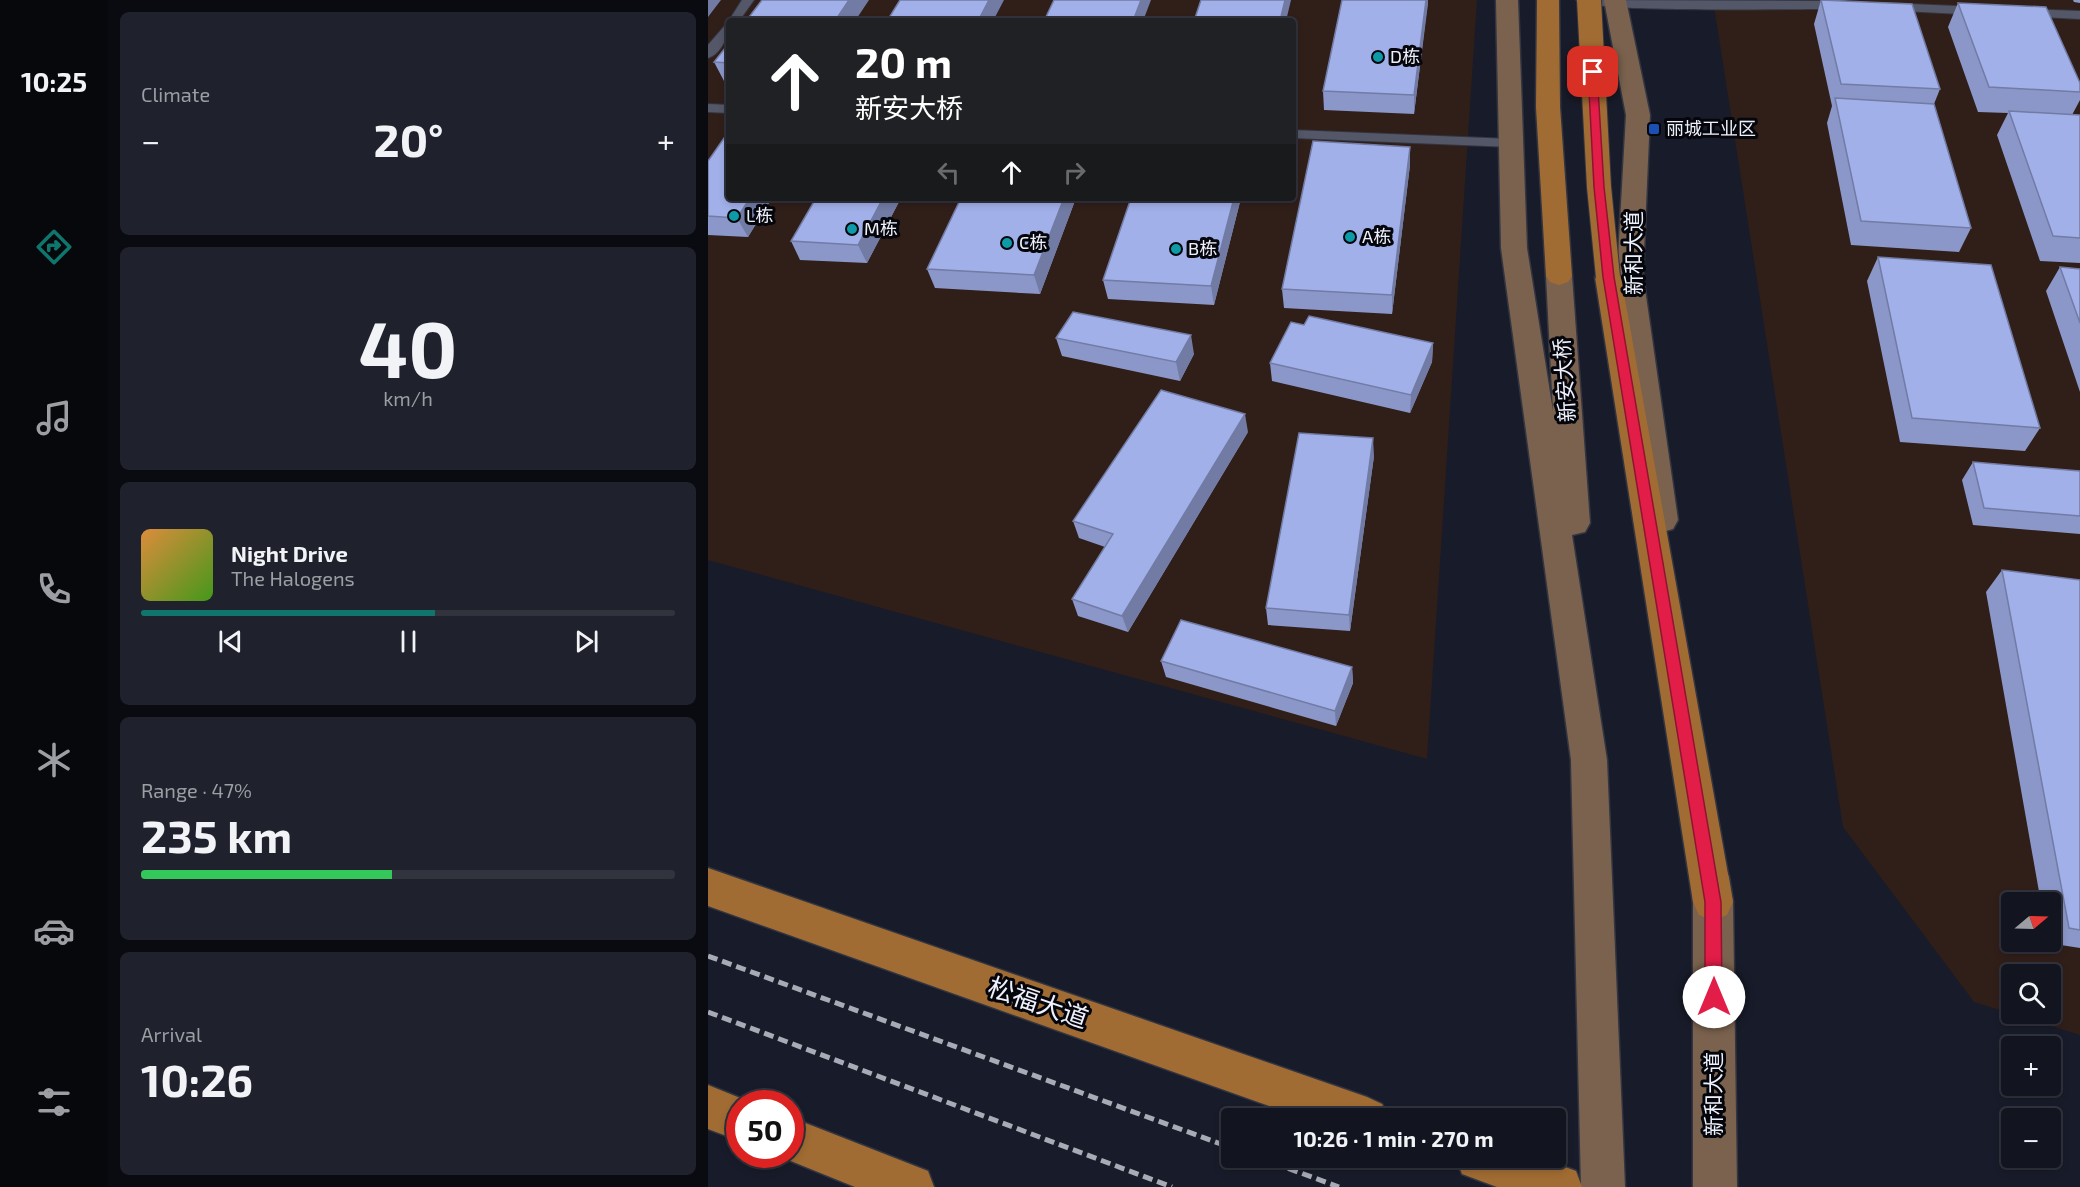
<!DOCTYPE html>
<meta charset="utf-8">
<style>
body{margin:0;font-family:"Exo 2","Noto Sans SC",sans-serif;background:#1f212c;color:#f1f3f6;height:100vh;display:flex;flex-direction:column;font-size:22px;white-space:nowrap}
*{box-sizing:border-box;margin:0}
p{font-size:20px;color:#9c9ea4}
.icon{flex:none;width:33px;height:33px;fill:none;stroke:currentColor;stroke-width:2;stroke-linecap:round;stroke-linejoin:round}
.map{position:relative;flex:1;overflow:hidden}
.details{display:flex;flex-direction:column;gap:12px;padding:12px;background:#0a0b11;width:600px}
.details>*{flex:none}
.banner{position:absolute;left:18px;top:18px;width:570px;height:183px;border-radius:6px;box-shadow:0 3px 9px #0003,0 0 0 2px #31333d;background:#202124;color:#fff;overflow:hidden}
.needle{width:39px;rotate:71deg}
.fabs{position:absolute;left:1293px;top:892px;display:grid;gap:12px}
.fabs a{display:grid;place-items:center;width:60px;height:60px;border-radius:6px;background:#12141f;box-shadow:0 3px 9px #0003,0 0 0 2px #31333d;font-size:30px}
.speed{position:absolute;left:18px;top:1090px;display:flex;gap:12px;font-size:30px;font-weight:700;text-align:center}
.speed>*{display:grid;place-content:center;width:78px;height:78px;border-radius:50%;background:#12141f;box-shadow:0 3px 9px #0003,0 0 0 2px #31333d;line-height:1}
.speed .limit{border:9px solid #d22;background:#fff;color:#111}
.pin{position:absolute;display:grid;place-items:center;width:51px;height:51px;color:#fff;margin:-26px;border-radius:12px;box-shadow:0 3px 9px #0006}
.me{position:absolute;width:66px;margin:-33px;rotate:0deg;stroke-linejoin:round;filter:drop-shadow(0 0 4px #0008)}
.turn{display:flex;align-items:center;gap:21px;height:126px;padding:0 30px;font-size:27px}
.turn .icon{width:78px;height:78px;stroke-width:2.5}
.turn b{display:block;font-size:42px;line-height:51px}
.lanes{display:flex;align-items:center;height:57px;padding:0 30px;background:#0003;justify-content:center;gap:30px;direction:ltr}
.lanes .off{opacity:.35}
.big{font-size:45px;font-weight:700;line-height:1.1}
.details .widget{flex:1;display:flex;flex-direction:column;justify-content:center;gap:9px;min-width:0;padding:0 21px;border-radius:9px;background:#1f212c}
.details .dial{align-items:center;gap:0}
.dial b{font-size:78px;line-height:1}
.song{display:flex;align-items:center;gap:18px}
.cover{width:72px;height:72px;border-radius:9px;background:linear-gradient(135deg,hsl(30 70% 55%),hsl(100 70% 35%))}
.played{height:6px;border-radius:3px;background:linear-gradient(90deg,#0f766e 55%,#31333d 55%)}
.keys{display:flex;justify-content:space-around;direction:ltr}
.heat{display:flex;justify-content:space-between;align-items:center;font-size:33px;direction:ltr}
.charge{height:9px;border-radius:4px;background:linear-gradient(90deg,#34c759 47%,#31333d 0)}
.trip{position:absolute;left:513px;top:1108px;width:345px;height:60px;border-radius:6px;background:#12141f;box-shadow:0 3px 9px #0003,0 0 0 2px #31333d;font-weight:700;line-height:60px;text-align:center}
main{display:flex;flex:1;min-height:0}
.tab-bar{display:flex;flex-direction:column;width:108px;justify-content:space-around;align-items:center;background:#07080c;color:#9c9ea4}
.tab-bar .icon{width:42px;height:42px}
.tab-bar .current{color:#0f766e}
.tab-bar b{font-size:27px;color:#f1f3f6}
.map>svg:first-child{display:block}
.industrial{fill:#301e19;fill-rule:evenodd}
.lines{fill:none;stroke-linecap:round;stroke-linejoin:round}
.lane-casing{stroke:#333541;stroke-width:2}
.secondary-casing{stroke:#333541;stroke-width:3}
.primary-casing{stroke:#333541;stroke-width:3}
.lane{fill:#535768;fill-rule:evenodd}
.secondary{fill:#7a624e;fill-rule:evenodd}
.primary{fill:#a16c33;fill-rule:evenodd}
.rail{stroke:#a8abb6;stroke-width:5;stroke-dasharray:10 5;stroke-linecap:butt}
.primary-bridge-casing{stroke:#333541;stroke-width:26;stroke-linecap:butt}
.primary-bridge{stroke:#a16c33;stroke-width:24}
.wall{fill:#8b97c9}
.shaded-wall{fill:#717ba4}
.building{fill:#a2b0ea;stroke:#717ba4;stroke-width:1.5}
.route{fill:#e11d48;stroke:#92132f;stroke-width:1.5}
.culture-dot{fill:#0f9aa8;stroke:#05060c;stroke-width:2}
.transit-dot{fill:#1a4fb4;stroke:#05060c;stroke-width:2}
.labels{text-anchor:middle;stroke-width:6;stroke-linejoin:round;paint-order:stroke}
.far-poi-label{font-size:18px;fill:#eef1fb;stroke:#05060c;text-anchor:start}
.street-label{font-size:21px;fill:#eef1fb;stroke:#05060c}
.near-street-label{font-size:26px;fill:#eef1fb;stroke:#05060c}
</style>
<main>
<nav class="tab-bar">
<b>10:25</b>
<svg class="icon current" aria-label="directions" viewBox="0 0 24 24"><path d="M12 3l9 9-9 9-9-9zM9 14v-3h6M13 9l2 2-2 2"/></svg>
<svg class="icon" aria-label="music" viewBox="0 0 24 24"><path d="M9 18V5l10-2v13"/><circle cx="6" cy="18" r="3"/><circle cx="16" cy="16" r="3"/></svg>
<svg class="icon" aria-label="phone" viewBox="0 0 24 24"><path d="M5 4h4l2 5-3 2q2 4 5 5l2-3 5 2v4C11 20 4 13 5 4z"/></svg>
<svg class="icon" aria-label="climate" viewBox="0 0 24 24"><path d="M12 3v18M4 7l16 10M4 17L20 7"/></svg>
<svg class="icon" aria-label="car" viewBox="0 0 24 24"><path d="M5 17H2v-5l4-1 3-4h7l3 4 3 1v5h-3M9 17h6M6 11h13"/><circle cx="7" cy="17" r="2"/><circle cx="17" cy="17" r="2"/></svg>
<svg class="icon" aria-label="filters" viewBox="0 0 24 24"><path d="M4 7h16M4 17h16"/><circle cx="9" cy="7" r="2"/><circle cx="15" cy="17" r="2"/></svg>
</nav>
<section class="details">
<div class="widget"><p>Climate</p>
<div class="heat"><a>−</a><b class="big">20°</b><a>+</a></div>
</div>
<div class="widget dial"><b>40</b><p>km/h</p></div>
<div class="widget">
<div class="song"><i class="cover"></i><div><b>Night Drive</b><p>The Halogens</p></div></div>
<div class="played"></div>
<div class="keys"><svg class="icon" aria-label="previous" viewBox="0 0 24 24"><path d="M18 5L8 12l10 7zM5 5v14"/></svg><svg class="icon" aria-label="pause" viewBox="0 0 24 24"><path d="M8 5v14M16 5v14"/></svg><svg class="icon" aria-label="next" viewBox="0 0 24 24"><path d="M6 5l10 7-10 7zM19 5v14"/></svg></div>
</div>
<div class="widget"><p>Range · 47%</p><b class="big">235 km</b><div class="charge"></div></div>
<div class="widget"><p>Arrival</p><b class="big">10:26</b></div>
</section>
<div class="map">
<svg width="1372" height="1187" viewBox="0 0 1372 1187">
<rect width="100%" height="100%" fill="#181b29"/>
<!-- industrial -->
<path class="industrial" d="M0,0H769L719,759L0,560ZM21,21H585V198H21Z
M1005,0H1372V1035L1266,1002L1135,827ZM1304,903H1342V942H1304ZM1304,975H1342V1014H1304Z"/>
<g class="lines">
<defs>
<path id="lane" d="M34,0H46L31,21H21C21,34 14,54 0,58V45L20,22Z
M868,0L1105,1H1138L1144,5L1138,9C1102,8 883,14 868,0Z
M1179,3L1272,7L1278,11L1272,15L1175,10L1173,7Z
M1317,9L1372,11V19L1313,16V10Z
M0,104L21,105V113L0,112Z
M585,130L803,139L810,143L803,147L585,138Z"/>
<path id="secondary" d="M788,0H810L819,248L845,411L838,276L842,270L851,267L860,270L864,276L882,523L877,532L864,535L899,760L917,1187H873L863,760L793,248Z
M896,0H918L942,115L935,275L970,520L965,529L954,532L943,529L938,520L909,275L918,115Z
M1002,858L1016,864L1021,877L1025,902L1029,1187H985V902L983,877L988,864Z"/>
<path id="primary" d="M829,0H851L852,107L864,276L860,282L851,285L842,282L838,276L828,107Z
M900,268L909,271L913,277L1025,902L1019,915L1005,921L991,915L985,902L887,277L891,271Z
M0,868L659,1097L674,1104L681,1119H598L0,906Z
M0,1085L47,1104H32V1141L0,1129Z
M82,1117L220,1171L226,1187H147L68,1155H82Z
M748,1158H833L868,1171L874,1187H789L754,1174Z"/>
</defs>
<!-- lane casing -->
<use href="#lane" class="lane-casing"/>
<!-- secondary casing -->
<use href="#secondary" class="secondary-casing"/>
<!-- primary casing -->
<use href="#primary" class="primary-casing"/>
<!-- lane -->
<use href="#lane" class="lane"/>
<!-- secondary -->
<use href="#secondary" class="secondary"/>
<!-- primary -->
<use href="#primary" class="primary"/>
<!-- rail -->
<path class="rail" d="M0,956L524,1148
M0,1012L464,1187
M552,1158L631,1187"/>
<defs>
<path id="primary-bridge" d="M881,0L891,187L900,277"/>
</defs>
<!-- primary-bridge casing -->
<use href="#primary-bridge" class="primary-bridge-casing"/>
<!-- primary-bridge -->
<use href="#primary-bridge" class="primary-bridge"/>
</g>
<!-- wall -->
<path class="wall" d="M634,0H720L706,114L616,110L615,91Z
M1113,0L1232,89L1226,104L1263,228L1251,252L1143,245L1119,123L1124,106L1106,24Z
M1365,0H1372V3L1366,2Z
M1250,3L1372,83V100L1364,115H1372V263L1332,261L1289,135L1300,113L1270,112L1240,27Z
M21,43V81H16L6,62Z
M0,161L21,198H64L40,237L0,235Z
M702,165L684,314L576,308L574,289Z
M108,198H193L159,263L92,260L83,241Z
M368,198L332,294L227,288L219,269Z
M423,198H533L506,305L400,299L395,280Z
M1170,257L1332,428L1317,451L1192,442L1159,281Z
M1352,267L1372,269V392L1338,291Z
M596,325L725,343L724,362L702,413L564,381L562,363Z
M348,338L486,354L472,381L354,356Z
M540,432L420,632L370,616L364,599L397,547L371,538L365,521Z
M666,456L642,631L560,625L558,608Z
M1265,462L1372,471V534L1265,525L1254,480Z
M1294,570L1372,580V948L1340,943L1339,942H1342V903H1333L1278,592Z
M453,661L644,667L645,683L628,726L458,677Z"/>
<!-- shaded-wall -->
<path class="shaded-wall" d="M0,0H13L0,17Z
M141,0H161L147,21H127Z
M281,0H296L285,21H270Z
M433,0H443L435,21H425Z
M577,0H583L578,21H572Z
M718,0H720V4L706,114V95Z
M702,147V165L684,314V295Z
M42,198H64L40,237L29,218Z
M175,198H193L159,263L150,245Z
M356,198H368L332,294L326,275Z
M526,198H533L506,305L503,286Z
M483,335L486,354L472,381L468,362Z
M725,343L724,362L702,413L703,395Z
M537,414L540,432L420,632L414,616Z
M665,438L666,456L642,631L641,615Z
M644,667L645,683L628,726L627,711Z"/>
<!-- building -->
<path class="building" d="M54,0H141L127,21H38Z
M192,0H281L270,21H179Z
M346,0H433L425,21H336Z
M493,0H577L572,21H486Z
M634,0H718L706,95L615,91Z
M1113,0L1204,4L1232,89L1133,84Z
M1250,3L1338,7L1372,83V92L1281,87Z
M21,43V63L6,62Z
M1127,98L1226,104L1263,228L1153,221Z
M1301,111L1372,115V238L1345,236Z
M21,131V198H42L29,218L0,216V161Z
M605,141L702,147L684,295L574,289Z
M108,198H175L150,245L83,241Z
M253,198H356L326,275L219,269Z
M423,198H526L503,286L395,280Z
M1170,257L1283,265L1332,428L1204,418Z
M1352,267L1372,269V323Z
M365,312L483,335L468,362L348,338Z
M601,316L725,343L703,395L562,363L583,322L596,325Z
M453,390L537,414L414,616L364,599L405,534L365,521Z
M591,433L665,438L641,615L558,608Z
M1265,462L1372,471V516L1276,508Z
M1294,570L1372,580V930L1361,928Z
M473,620L644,667L627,711L453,661Z"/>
<!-- route -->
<path class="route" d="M885,69L889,72L896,187L906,277L1013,902L1014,997L1012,1003L1006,1005L1000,1003L997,997V902L895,277L886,187L880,72Z"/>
<!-- markers -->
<g class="culture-dot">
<circle cx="670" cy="57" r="6"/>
<circle cx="26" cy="216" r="6"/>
<circle cx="144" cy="229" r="6"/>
<circle cx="642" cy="237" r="6"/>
<circle cx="299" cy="243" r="6"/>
<circle cx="468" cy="249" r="6"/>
</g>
<rect class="transit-dot" x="940" y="123" width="12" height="12" rx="3"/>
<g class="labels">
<!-- far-poi labels -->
<g class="far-poi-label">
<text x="682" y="63">D栋</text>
<text x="958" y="135">丽城工业区</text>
<text x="38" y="222">L栋</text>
<text x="156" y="235">M栋</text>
<text x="654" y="243">A栋</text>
<text x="311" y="249">C栋</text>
<text x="480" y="255">B栋</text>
</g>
<!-- street labels -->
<g class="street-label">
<text transform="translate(926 253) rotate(-90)" y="7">新和大道</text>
<text transform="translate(857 380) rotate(-94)" y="7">新安大桥</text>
<text transform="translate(1006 1094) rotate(-90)" y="7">新和大道</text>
</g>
<!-- near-street labels -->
<g class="near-street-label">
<text transform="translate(330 1003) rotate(19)" y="9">松福大道</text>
</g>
</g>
</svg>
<div class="fabs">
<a><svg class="needle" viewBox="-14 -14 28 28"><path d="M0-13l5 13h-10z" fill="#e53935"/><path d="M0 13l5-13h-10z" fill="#9c9ea4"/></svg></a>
<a><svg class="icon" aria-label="search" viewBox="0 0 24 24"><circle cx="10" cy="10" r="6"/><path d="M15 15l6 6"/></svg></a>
<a>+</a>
<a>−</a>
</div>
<div class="speed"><div class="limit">50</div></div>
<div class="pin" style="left:885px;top:72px;background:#d93025"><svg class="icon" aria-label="arrive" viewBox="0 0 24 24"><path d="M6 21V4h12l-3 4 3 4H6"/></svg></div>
<svg class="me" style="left:1006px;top:997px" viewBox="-20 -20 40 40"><circle r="19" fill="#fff"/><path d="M0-13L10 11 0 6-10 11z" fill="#e11d48"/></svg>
<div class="trip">10:26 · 1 min · 270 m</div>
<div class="banner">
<div class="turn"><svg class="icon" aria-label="ahead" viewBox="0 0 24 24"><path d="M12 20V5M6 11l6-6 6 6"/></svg><div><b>20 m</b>新安大桥</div></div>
<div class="lanes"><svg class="icon off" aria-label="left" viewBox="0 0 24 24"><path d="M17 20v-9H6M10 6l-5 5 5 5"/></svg><svg class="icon" aria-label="ahead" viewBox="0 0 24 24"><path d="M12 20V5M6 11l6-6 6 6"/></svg><svg class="icon off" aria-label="right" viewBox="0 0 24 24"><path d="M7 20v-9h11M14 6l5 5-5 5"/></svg></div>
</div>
</div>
</main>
